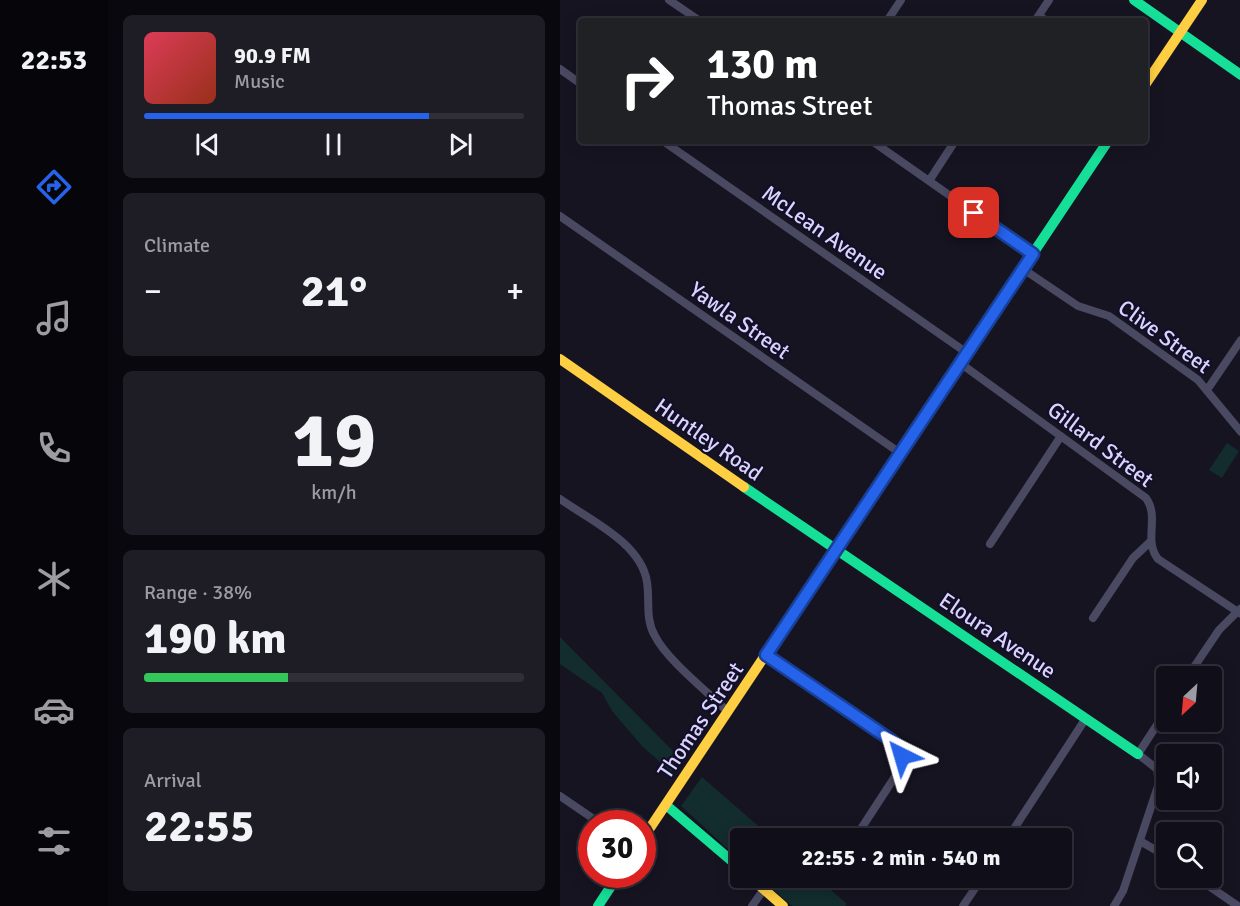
<!DOCTYPE html>
<meta charset="utf-8">
<style>
body{margin:0;font-family:Signika,sans-serif;background:#1e1d26;color:#f1f3f6;height:100vh;display:flex;flex-direction:column;font-size:22px;white-space:nowrap}
*{box-sizing:border-box;margin:0}
p{font-size:20px;color:#9c9ca2}
.icon{flex:none;width:33px;height:33px;fill:none;stroke:currentColor;stroke-width:2;stroke-linecap:round;stroke-linejoin:round}
.map{position:relative;flex:1;overflow:hidden}
.drawer{display:flex;flex-direction:column;gap:15px;padding:15px;background:#09080e;width:452px}
.drawer>*{flex:none}
.guide{position:absolute;left:18px;top:18px;width:570px;height:126px;border-radius:6px;box-shadow:0 3px 15px #0003,0 0 0 2px #302f38;background:#202124;color:#fff;overflow:hidden}
.needle{width:39px;rotate:206deg}
.buttons{position:absolute;left:596px;top:666px;display:grid;gap:12px}
.buttons a{display:grid;place-items:center;width:66px;height:66px;border-radius:6px;background:#100f19;box-shadow:0 3px 15px #0003,0 0 0 2px #302f38;font-size:30px}
.speed{position:absolute;left:18px;top:810px;display:flex;gap:12px;font-size:30px;font-weight:700;text-align:center}
.speed>*{display:grid;place-content:center;width:78px;height:78px;border-radius:50%;background:#100f19;box-shadow:0 3px 15px #0003,0 0 0 2px #302f38;line-height:1}
.speed .limit{border:9px solid #d22;background:#fff;color:#111}
.pin{position:absolute;display:grid;place-items:center;width:51px;height:51px;color:#fff;margin:-26px;border-radius:12px;box-shadow:0 3px 9px #0006}
.me{position:absolute;width:66px;margin:-33px;rotate:320deg;stroke-linejoin:round;filter:drop-shadow(0 0 4px #0008)}
.turn{display:flex;align-items:center;gap:21px;height:126px;padding:0 30px;font-size:27px}
.turn .icon{width:78px;height:78px;stroke-width:2.5}
.turn b{display:block;font-size:42px;line-height:51px}
.big{font-size:45px;font-weight:700;line-height:1.1}
.drawer .card{flex:1;display:flex;flex-direction:column;justify-content:center;gap:9px;min-width:0;padding:0 21px;border-radius:9px;background:#1e1d26}
.drawer .dial{align-items:center;gap:0}
.dial b{font-size:78px;line-height:1}
.song{display:flex;align-items:center;gap:18px}
.cover{width:72px;height:72px;border-radius:9px;background:linear-gradient(135deg,hsl(350 70% 55%),hsl(10 70% 35%))}
.played{height:6px;border-radius:3px;background:linear-gradient(90deg,#2563eb 75%,#302f38 75%)}
.keys{display:flex;justify-content:space-around;direction:ltr}
.heat{display:flex;justify-content:space-between;align-items:center;font-size:33px;direction:ltr}
.charge{height:9px;border-radius:4px;background:linear-gradient(90deg,#34c759 38%,#302f38 0)}
.trip{position:absolute;left:170px;top:828px;width:342px;height:60px;border-radius:6px;background:#100f19;box-shadow:0 3px 15px #0003,0 0 0 2px #302f38;font-weight:700;line-height:60px;text-align:center}
main{display:flex;flex:1;min-height:0}
.menu{display:flex;flex-direction:column;width:108px;justify-content:space-around;align-items:center;background:#06060a;color:#9c9ca2}
.menu .icon{width:42px;height:42px}
.menu .active{color:#2563eb}
.menu b{font-size:27px;color:#f1f3f6}
.map>svg:first-child{display:block}
.green{fill:#132c2d}
.lines{fill:none;stroke-linecap:round;stroke-linejoin:round}
.lane{stroke:#4a4962;stroke-width:4}
.street{stroke:#4a4962;stroke-width:8}
.fast{stroke:#16e098;stroke-width:10}
.slow{stroke:#ffcf43;stroke-width:10}
.jam{stroke:#f24e42;stroke-width:10}
.route-casing{stroke:#184099;stroke-width:15}
.route{stroke:#2563eb;stroke-width:10}
.labels{text-anchor:middle;stroke-width:4.5;stroke-linejoin:round;paint-order:stroke}
.street-label{font-size:22px;fill:#d9d4ff;stroke:#130f26}
</style>
<main>
<nav class="menu">
<b>22:53</b>
<svg class="icon active" aria-label="directions" viewBox="0 0 24 24"><path d="M12 3l9 9-9 9-9-9zM9 14v-3h6M13 9l2 2-2 2"/></svg>
<svg class="icon" aria-label="music" viewBox="0 0 24 24"><path d="M9 18V5l10-2v13"/><circle cx="6" cy="18" r="3"/><circle cx="16" cy="16" r="3"/></svg>
<svg class="icon" aria-label="phone" viewBox="0 0 24 24"><path d="M5 4h4l2 5-3 2q2 4 5 5l2-3 5 2v4C11 20 4 13 5 4z"/></svg>
<svg class="icon" aria-label="climate" viewBox="0 0 24 24"><path d="M12 3v18M4 7l16 10M4 17L20 7"/></svg>
<svg class="icon" aria-label="car" viewBox="0 0 24 24"><path d="M5 17H2v-5l4-1 3-4h7l3 4 3 1v5h-3M9 17h6M6 11h13"/><circle cx="7" cy="17" r="2"/><circle cx="17" cy="17" r="2"/></svg>
<svg class="icon" aria-label="filters" viewBox="0 0 24 24"><path d="M4 7h16M4 17h16"/><circle cx="9" cy="7" r="2"/><circle cx="15" cy="17" r="2"/></svg>
</nav>
<section class="drawer">
<div class="card">
<div class="song"><i class="cover"></i><div><b>90.9 FM</b><p>Music</p></div></div>
<div class="played"></div>
<div class="keys"><svg class="icon" aria-label="previous" viewBox="0 0 24 24"><path d="M18 5L8 12l10 7zM5 5v14"/></svg><svg class="icon" aria-label="pause" viewBox="0 0 24 24"><path d="M8 5v14M16 5v14"/></svg><svg class="icon" aria-label="next" viewBox="0 0 24 24"><path d="M6 5l10 7-10 7zM19 5v14"/></svg></div>
</div>
<div class="card"><p>Climate</p>
<div class="heat"><a>−</a><b class="big">21°</b><a>+</a></div>
</div>
<div class="card dial"><b>19</b><p>km/h</p></div>
<div class="card"><p>Range · 38%</p><b class="big">190 km</b><div class="charge"></div></div>
<div class="card"><p>Arrival</p><b class="big">22:55</b></div>
</section>
<div class="map">
<svg width="681" height="906" viewBox="0 0 681 906">
<rect width="100%" height="100%" fill="#161421"/>
<!-- green -->
<path class="green" d="M667,443L679,451L662,478L649,470Z
M0,637L120,758L111,772L82,746L52,711L42,693L0,664Z
M142,777L212,838H180V860L121,806Z
M200,878H257L287,904L285,906H232Z"/>
<g class="lines">
<!-- lane -->
<path class="lane" d="M480,14L490,21"/>
<!-- street -->
<path class="street" d="M109,0L140,21
M327,21L341,0
M475,21L489,0
M0,69L21,84
M103,141L407,353
M312,141L473,254
M369,181L395,141
M0,216L340,453
M463,269L518,306L549,316L638,380L681,432
M400,363L586,498C600,518 583,540 598,559L681,614
M647,390L681,340
M0,499C30,520 81,543 87,582C90,601 85,619 95,636C107,660 148,692 168,712
M430,544L501,436
M533,618L573,558L590,542
M206,655L331,740C342,749 344,759 338,772L295,838
M628,676L659,630L680,609
M0,796L41,824
M448,838L526,718
M580,841L606,856
M637,878L678,906
M266,883L270,878
M192,906L204,889
M403,906L422,878
M554,906L563,891L599,783L597,769L578,754L606,711"/>
<!-- fast -->
<path class="fast" d="M574,0L681,75
M320,483L548,141
M184,487L578,754
M106,805L180,868
M38,906L59,874"/>
<!-- slow -->
<path class="slow" d="M585,85L642,0
M0,359L184,487
M82,840L230,618
M191,878L223,906"/>
<!-- jam -->
<path class="jam" d="M230,618L320,483"/>
</g>
<g class="lines">
<defs>
<path id="route" d="M342,756L338,746L331,740L206,655L473,254L414,213"/>
</defs>
<!-- route casing -->
<use href="#route" class="route-casing"/>
<!-- route -->
<use href="#route" class="route"/>
</g>
<g class="labels">
<!-- street labels -->
<g class="street-label">
<text transform="translate(265 232) rotate(35)" y="8">McLean Avenue</text>
<text transform="translate(180 320) rotate(35)" y="8">Yawla Street</text>
<text transform="translate(605 336) rotate(36)" y="8">Clive Street</text>
<text transform="translate(149 439) rotate(35)" y="8">Huntley Road</text>
<text transform="translate(541 444) rotate(37)" y="8">Gillard Street</text>
<text transform="translate(438 635) rotate(34)" y="8">Eloura Avenue</text>
<text transform="translate(140 720) rotate(-56)" y="8">Thomas Street</text>
</g>
</g>
</svg>
<div class="buttons">
<a><svg class="needle" viewBox="-14 -14 28 28"><path d="M0-13l5 13h-10z" fill="#e53935"/><path d="M0 13l5-13h-10z" fill="#9c9ca2"/></svg></a>
<a><svg class="icon" aria-label="sound" viewBox="0 0 24 24"><path d="M4 9h4l5-4v14l-5-4H4zM17 9q2 3 0 6"/></svg></a>
<a><svg class="icon" aria-label="search" viewBox="0 0 24 24"><circle cx="10" cy="10" r="6"/><path d="M15 15l6 6"/></svg></a>
</div>
<div class="speed"><div class="limit">30</div></div>
<div class="pin" style="left:414px;top:213px;background:#d93025"><svg class="icon" aria-label="arrive" viewBox="0 0 24 24"><path d="M6 21V4h12l-3 4 3 4H6"/></svg></div>
<svg class="me" style="left:342px;top:756px" viewBox="-20 -20 40 40"><path d="M0-17L14 15 0 8-14 15z" fill="#2563eb" stroke="#fff" stroke-width="4"/></svg>
<div class="trip">22:55 · 2 min · 540 m</div>
<div class="guide">
<div class="turn"><svg class="icon" aria-label="right" viewBox="0 0 24 24"><path d="M7 20v-9h11M14 6l5 5-5 5"/></svg><div><b>130 m</b>Thomas Street</div></div>
</div>
</div>
</main>
